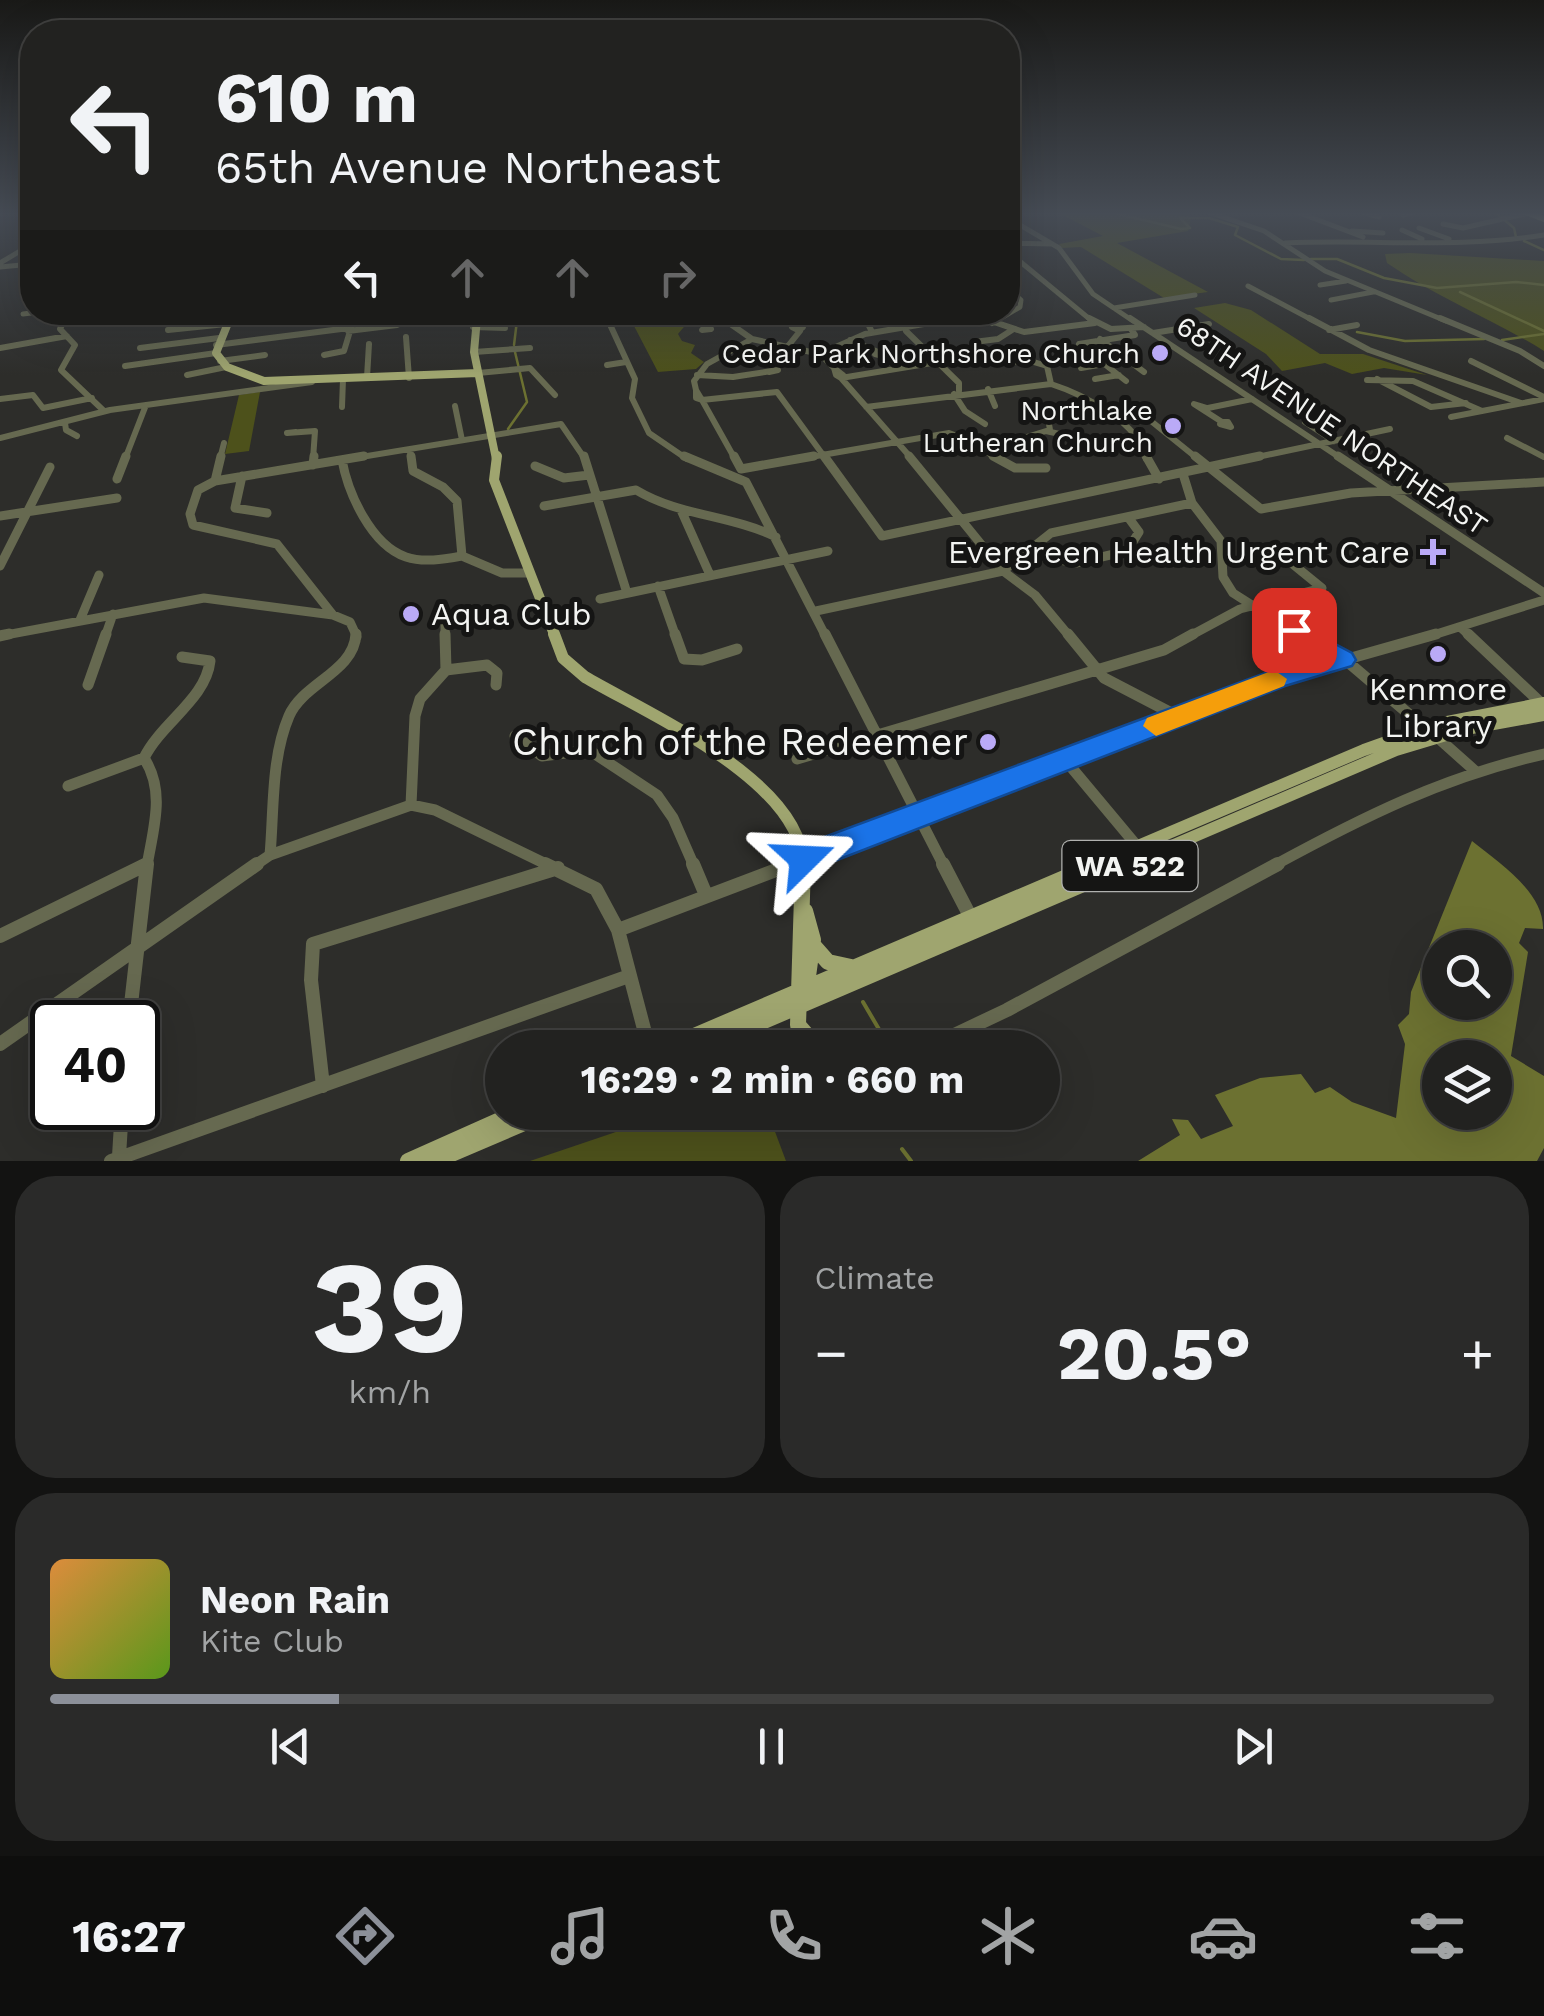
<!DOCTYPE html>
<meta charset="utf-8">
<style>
body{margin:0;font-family:"Work Sans",sans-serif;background:#2a2a29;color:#f1f3f6;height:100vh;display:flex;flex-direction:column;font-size:38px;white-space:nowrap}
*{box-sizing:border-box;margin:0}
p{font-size:32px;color:#a2a4a5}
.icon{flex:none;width:55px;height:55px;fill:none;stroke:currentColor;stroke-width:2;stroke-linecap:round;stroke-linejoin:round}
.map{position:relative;height:1161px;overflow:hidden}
.details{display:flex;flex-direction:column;gap:15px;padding:15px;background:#131312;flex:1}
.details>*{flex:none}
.top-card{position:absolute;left:20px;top:20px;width:1000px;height:305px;border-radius:40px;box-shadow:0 10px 40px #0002,0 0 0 2px #3f3f3e;background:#222220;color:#f1f3f6;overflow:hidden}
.controls{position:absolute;left:1422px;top:930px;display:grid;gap:20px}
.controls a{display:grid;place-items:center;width:90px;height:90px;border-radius:50%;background:#222220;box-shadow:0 10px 40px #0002,0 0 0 2px #3f3f3e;font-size:50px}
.speed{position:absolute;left:30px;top:1000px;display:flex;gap:20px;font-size:50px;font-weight:700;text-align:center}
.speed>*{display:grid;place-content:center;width:130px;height:130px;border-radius:50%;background:#222220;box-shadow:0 10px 40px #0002,0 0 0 2px #3f3f3e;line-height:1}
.speed .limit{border:5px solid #111;border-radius:15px;background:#fff;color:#111}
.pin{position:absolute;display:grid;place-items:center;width:85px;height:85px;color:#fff;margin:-42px;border-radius:20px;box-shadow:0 5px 15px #0006}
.me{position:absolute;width:110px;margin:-55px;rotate:69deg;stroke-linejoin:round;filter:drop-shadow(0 0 8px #0008)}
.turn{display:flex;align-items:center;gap:35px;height:210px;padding:0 30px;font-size:45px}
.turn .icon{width:130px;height:130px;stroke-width:2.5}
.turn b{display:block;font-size:70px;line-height:85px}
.lanes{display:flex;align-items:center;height:95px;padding:0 30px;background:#0003;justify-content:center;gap:50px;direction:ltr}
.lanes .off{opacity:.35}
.big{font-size:75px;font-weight:700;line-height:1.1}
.details .card{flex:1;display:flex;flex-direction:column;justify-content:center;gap:15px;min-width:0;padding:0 35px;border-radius:40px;background:#2a2a29}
.details .dial{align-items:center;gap:0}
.dial b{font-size:130px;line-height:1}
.song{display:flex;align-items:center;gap:30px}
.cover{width:120px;height:120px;border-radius:15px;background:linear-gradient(135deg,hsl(30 70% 55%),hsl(90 70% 35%))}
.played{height:10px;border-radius:5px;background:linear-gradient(90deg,#8c9099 20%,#3f3f3e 20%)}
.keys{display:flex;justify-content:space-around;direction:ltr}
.heat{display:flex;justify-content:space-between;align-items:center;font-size:55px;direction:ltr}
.details .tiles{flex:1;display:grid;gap:15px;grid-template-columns:1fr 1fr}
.card:last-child{grid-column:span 2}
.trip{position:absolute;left:485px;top:1030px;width:575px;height:100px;border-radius:50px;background:#222220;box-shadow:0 10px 40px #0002,0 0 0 2px #3f3f3e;font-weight:700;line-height:100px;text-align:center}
.tabs{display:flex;height:160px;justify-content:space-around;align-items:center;background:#0e0e0d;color:#a2a4a5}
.tabs .icon{width:70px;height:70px}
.tabs .current{color:#8c9099}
.tabs b{font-size:45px;color:#f1f3f6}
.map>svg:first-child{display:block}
.green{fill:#4d511b}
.water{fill:#6c7131;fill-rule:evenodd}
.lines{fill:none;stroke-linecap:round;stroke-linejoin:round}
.stream-far1{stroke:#6c7131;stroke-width:2.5}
.stream{stroke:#6c7131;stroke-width:4}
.minor-far4{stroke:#666950;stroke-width:5}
.minor-far3{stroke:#666950;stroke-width:6}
.minor-far2{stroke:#666950;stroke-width:9}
.minor-far1{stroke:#666950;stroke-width:11}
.minor{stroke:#666950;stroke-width:14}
.major-far4{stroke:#9fa56f;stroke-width:6}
.major-far3{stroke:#9fa56f;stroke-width:8}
.major-far2{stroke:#9fa56f;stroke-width:10}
.major-far1{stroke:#9fa56f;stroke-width:12}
.major{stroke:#9fa56f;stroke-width:16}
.route{fill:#1a73e8;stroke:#114b97;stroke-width:2.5}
.slow{fill:#f59e0b}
.poi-dot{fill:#baaaf7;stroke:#151514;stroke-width:4}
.labels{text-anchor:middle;stroke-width:10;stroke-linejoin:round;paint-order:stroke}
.far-poi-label{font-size:28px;fill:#f3f4f2;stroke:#151514;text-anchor:end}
.far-street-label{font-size:28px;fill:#f3f4f2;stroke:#151514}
.shield{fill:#151514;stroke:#b0b1af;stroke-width:2.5}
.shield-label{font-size:30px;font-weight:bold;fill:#f3f4f2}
.poi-label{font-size:32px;fill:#f3f4f2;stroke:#151514;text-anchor:end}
.near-poi-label{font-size:38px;fill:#f3f4f2;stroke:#151514;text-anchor:end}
</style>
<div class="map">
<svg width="1544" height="1161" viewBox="0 0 1544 1161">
<rect width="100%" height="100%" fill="#2d2d2a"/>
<!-- green -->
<path class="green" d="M1057,212H1183L1191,218L1188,231L1117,243L1208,292L1164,298L1081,247L1062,248L1059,244L1103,236Z
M1410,253L1544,261V351C1493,319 1437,298 1387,263L1385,254Z
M1225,303L1251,310L1320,354H1363L1427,375L1384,368L1352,374L1325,363L1282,371L1266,354L1194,308Z
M710,314L688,322L678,334L682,341L695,345L691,353L704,362L696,369L658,372L633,324C659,319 685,319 710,314Z
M260,392L249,451L225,454L239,395Z
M675,1112L768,1113L786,1161H530Z"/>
<!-- water -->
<path class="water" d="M1472,841C1499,863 1544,892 1543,929L1525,928L1519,943L1528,952L1511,1056L1544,1076V1148L1537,1161H1138L1180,1135L1172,1119L1188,1120L1201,1139L1233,1126L1215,1095L1260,1078L1301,1074L1315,1093L1330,1087L1352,1102L1396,1118L1405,1044L1398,1025L1409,1014L1411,992ZM1440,948H1495V1002H1440ZM1440,1058H1495V1112H1440Z"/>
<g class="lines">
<!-- stream-far1 -->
<path class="stream-far1" d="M1110,212L1181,229L1190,228L1180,218H1209L1238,227L1235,235L1281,259L1304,260
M1495,212L1514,228L1516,237
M1524,241L1544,250
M1311,259H1337L1384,278L1437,288L1516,282L1544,285
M1460,292L1544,331
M1357,332L1405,341L1484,339
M1502,340L1544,334
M514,345L518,312
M508,429L527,402L515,352"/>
<!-- stream -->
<path class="stream" d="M863,1002L890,1048
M902,1149L911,1161"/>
<!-- minor-far4 -->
<path class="minor-far4" d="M1208,212L1264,231L1325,271L1446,321
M1297,212L1363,237
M1362,212L1379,217
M32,214L27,220L32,221
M1403,215L1415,212
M1008,218L1059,248L1093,294L1133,321
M1443,224L1463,228L1529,213
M1419,228L1449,239
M1402,230L1422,239
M1352,231L1383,233
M1008,232L1016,244
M1008,243L1052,244
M1285,243C1371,239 1459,249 1544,235
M1017,259L1092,321
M0,263L32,244
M0,267L32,264
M1320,285L1346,281
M1248,286L1314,321
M1331,300L1373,292
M1114,308L1195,295
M713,312L726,321
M862,312L866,321
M23,314L39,312
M969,314L990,321
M185,316L208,312
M606,317L608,321
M580,320L626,314
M64,321L67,314
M353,321L356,312
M370,321L428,314
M951,321L970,315
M996,321L1020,307L1021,300L1008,288"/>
<!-- minor-far3 -->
<path class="minor-far3" d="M65,318L60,329L75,345L61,370L104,411
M607,318L635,379L632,398L649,433L687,459
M722,318L752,339L820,354L834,368
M865,318L872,332
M982,318L1024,332L1095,323
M1089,318L1111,329L1144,327
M1130,318L1342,459
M1309,318L1369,350L1521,403
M1440,318L1520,351L1544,366
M580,320L593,318
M352,323L392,318
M992,323L1000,318
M473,327L505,328
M705,327H710L711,329L702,330Z
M168,330L226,324
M1329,330L1357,325
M348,331L397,325
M906,331L959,383V391
M1153,333L1209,324
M406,337L409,378
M1100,339L1144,372
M850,340L878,352
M974,342L998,339L1012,330
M216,345L349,328
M788,346L800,331L792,327H803L799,330
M0,348L67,336
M140,348L219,338
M474,352L530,348
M878,352H885L883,356L875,354Z
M820,354L865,334L959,318
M324,355L344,351L354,318
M1066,358L1090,354
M220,361L265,355
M1471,361L1544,397
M1013,362L1027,360L1047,366L1051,384C1082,394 1141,423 1146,459
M939,363L963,359
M607,365L626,362
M125,366L216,353
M834,368L843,375L841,378L836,375Z
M1081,368L1104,364
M478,373L530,368L555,395
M187,375L226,367
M697,375L733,377L778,370L769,372
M367,377L369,344
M841,378L912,459
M841,378L938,362
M1095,379L1119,375
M1377,379L1431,407L1466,403
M1367,380L1413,381L1482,411
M1126,381L1079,344L1135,335L1131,329
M988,389L995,406
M696,390L694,381L707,364L752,339
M696,390L702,400L696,398Z
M954,394L965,411L985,424
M0,399L33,395L43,408L92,398
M702,400L777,392L826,459
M702,400L735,459
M455,406L462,440
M342,407L343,379
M866,407L1051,384
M1207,408L1194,404L1222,422
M1203,409L1252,399
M1047,412L1050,430
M1146,417L1198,459
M1451,417L1544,399
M1222,422H1228L1231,427L1220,424Z
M1305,422L1334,441
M65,423L66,430L77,436
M296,432L287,433L315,431L313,459
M0,438L110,410L312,382
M1507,438L1544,457
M410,449L411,459
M982,451L1046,431L1073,437
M125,459L146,405
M220,459L224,443
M349,459L561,424L585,459
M799,459L949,433L973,442L997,459
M1248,459L1390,429"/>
<!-- minor-far2 -->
<path class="minor-far2" d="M411,456L413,471L443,487L457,501L462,556L502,573H529
M584,456L627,593
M684,456L746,482L826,637
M734,456L741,469L814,456
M824,456L882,536L1260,456
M909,456L1003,571L1035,595L1070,637
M993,456L1015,468H1046
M1146,456L1159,479
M1195,456L1261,509L1351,493L1544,482
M1338,456L1544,593
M342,460C348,493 371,545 406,557C424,563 445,559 462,556
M313,465L314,456
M535,466L564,478L589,475
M1183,474L1192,503L1221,541L1223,577L1233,593L1302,637
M242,476L235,508L267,513
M117,479L126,456
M215,481L221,456
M544,506L636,490C679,516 731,515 776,537
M681,510L710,575
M0,516L117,498
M1028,554L1076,563L1127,551L1139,532L1128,517
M0,566L50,467
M658,586L676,637
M600,599L828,551
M445,611V637
M816,611L1003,571L1051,533L1192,503
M333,615L277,544L193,525L190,514L198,490L215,481L364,456
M80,620L99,575
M1460,627L1471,637
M0,636L204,598L333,615L350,622L357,637
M105,637L113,614
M1188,637L1240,609L1322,588L1284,557L1269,559
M1427,637L1544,600"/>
<!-- minor-far1 -->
<path class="minor-far1" d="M675,634L684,659L702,660L737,649
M825,634L944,866
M1068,634L1104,678L1179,717
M1298,634L1349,663L1424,727
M1468,634L1541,703
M0,636L9,634
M446,670L487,665L497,673L496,685
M88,685L106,634
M515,736L542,756L589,750L657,795L673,818L694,866
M1437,737L1474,770
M797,759L1164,650L1193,634
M1066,761L1137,846
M68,786L144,758
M411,805L415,716L420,699L446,670L445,634
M270,855C274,810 271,758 289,716C303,683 354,672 356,634
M142,866L147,864
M147,866C153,829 166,792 144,758C161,723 206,699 210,661L182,657
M254,866L270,855L411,805L435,810L550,866
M785,866L1277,679L1436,634
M1273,866C1363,817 1443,777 1544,754"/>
<!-- minor -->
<path class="minor" d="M545,864L596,889L618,930L649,1048
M693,864L706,895
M943,864L970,916
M618,930L792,864
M0,936L147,864
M129,1022L147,864
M0,1044L257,864
M927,1048L1007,1010L1278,864
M323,1086L311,980L313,944L558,868
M119,1156L122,1108
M111,1161L629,976"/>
<!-- major-far4 -->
<path class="major-far4" d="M1526,212L1544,219
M229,321L232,312
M476,321L477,312"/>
<!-- major-far3 -->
<path class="major-far3" d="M230,318L216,353L227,367L264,381L478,373
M477,318L474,352L496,459"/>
<!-- major-far2 -->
<path class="major-far2" d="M497,456L494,480L555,637"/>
<!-- major-far1 -->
<path class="major-far1" d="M554,634L563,658L585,677C648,714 804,782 803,866
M1091,866L1364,750L1437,724L1544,703
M1125,866L1396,750L1466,729L1544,715"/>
<!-- major -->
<path class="major" d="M803,864L798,1025L812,1041L844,1039L860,1048
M805,911L813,940L806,991
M813,945L828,962L851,967
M666,1048L1097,864
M701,1048L1130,864
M408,1161L518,1112
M435,1161L550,1112"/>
</g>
<!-- sky -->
<linearGradient id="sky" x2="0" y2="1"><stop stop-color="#191917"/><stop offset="0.57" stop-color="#464c55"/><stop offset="1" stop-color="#464c55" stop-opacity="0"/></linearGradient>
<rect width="1544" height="375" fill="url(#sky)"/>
<!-- route -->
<path class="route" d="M1294,622L1352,653L1356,660L1352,666L1285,686L804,873L792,869L788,859L792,849L1268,672L1320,657L1281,630Z"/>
<!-- slow -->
<path class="slow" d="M1274,670L1287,679L1284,686L1156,736L1143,726L1147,718Z"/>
<!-- markers -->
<g class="poi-dot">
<circle cx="1160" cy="353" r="10"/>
<circle cx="1173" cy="426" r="10"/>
<path d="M1428 537h10v10h10v10h-10v10h-10v-10h-10v-10h10z"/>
<circle cx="411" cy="614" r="10"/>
<circle cx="1438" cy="654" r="10"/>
<circle cx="988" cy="742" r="10"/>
</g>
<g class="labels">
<!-- far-poi labels -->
<g class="far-poi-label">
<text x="1140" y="363">Cedar Park Northshore Church</text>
<text x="1153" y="420">Northlake<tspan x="1153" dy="32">Lutheran Church</tspan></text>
</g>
<!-- far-street labels -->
<g class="far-street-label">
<text transform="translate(1332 425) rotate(34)" y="10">68TH AVENUE NORTHEAST</text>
</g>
<!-- shield labels -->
<rect class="shield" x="1062.5" y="841" width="135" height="50" rx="8"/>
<g class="shield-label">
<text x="1130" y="876">WA 522</text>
</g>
<!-- poi labels -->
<g class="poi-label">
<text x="1410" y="563">Evergreen Health Urgent Care</text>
<text x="431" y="625" text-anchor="start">Aqua Club</text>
<text x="1438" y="700" text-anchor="middle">Kenmore<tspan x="1438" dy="37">Library</tspan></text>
</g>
<!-- near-poi labels -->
<g class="near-poi-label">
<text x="968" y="755">Church of the Redeemer</text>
</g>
</g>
</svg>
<div class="controls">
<a><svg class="icon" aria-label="search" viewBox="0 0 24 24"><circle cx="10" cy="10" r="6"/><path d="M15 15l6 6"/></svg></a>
<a><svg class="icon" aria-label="layers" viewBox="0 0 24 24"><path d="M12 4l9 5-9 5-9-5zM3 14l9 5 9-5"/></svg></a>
</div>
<div class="speed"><div class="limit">40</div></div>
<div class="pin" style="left:1294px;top:630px;background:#d93025"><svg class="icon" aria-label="arrive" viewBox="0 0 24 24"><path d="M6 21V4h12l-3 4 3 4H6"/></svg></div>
<svg class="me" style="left:804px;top:859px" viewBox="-20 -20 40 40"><path d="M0-17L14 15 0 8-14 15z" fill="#1a73e8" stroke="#fff" stroke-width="4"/></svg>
<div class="trip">16:29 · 2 min · 660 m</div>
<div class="top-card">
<div class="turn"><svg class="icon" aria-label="left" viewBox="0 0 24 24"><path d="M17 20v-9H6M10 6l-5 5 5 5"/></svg><div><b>610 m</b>65th Avenue Northeast</div></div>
<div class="lanes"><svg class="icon" aria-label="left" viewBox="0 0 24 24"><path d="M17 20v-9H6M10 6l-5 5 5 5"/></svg><svg class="icon off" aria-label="ahead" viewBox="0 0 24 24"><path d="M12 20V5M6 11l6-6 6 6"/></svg><svg class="icon off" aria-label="ahead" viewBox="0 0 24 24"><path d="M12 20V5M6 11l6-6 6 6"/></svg><svg class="icon off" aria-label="right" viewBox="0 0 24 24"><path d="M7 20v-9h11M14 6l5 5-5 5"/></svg></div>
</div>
</div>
<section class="details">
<div class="tiles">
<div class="card dial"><b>39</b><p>km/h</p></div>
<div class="card"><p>Climate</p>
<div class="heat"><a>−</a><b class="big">20.5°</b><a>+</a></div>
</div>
<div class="card">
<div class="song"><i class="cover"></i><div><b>Neon Rain</b><p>Kite Club</p></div></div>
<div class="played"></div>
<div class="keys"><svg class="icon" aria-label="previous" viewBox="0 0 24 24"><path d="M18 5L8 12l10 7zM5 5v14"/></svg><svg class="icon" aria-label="pause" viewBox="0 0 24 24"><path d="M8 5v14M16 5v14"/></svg><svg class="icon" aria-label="next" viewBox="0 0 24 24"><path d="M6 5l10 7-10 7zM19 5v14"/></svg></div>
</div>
</div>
</section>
<nav class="tabs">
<b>16:27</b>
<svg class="icon current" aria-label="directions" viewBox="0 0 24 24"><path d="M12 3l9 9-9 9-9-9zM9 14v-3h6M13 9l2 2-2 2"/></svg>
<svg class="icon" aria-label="music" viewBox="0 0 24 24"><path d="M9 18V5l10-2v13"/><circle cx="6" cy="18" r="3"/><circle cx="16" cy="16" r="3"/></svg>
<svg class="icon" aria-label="phone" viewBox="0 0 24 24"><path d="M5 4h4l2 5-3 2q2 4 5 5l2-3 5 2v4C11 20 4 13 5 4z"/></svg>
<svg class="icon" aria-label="climate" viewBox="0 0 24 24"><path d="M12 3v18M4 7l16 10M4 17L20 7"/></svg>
<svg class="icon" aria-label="car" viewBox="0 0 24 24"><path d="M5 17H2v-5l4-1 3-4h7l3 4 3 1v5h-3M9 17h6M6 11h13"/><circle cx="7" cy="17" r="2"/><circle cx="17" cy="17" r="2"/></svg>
<svg class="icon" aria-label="filters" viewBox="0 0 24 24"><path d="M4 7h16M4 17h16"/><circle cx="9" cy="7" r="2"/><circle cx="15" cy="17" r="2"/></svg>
</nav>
